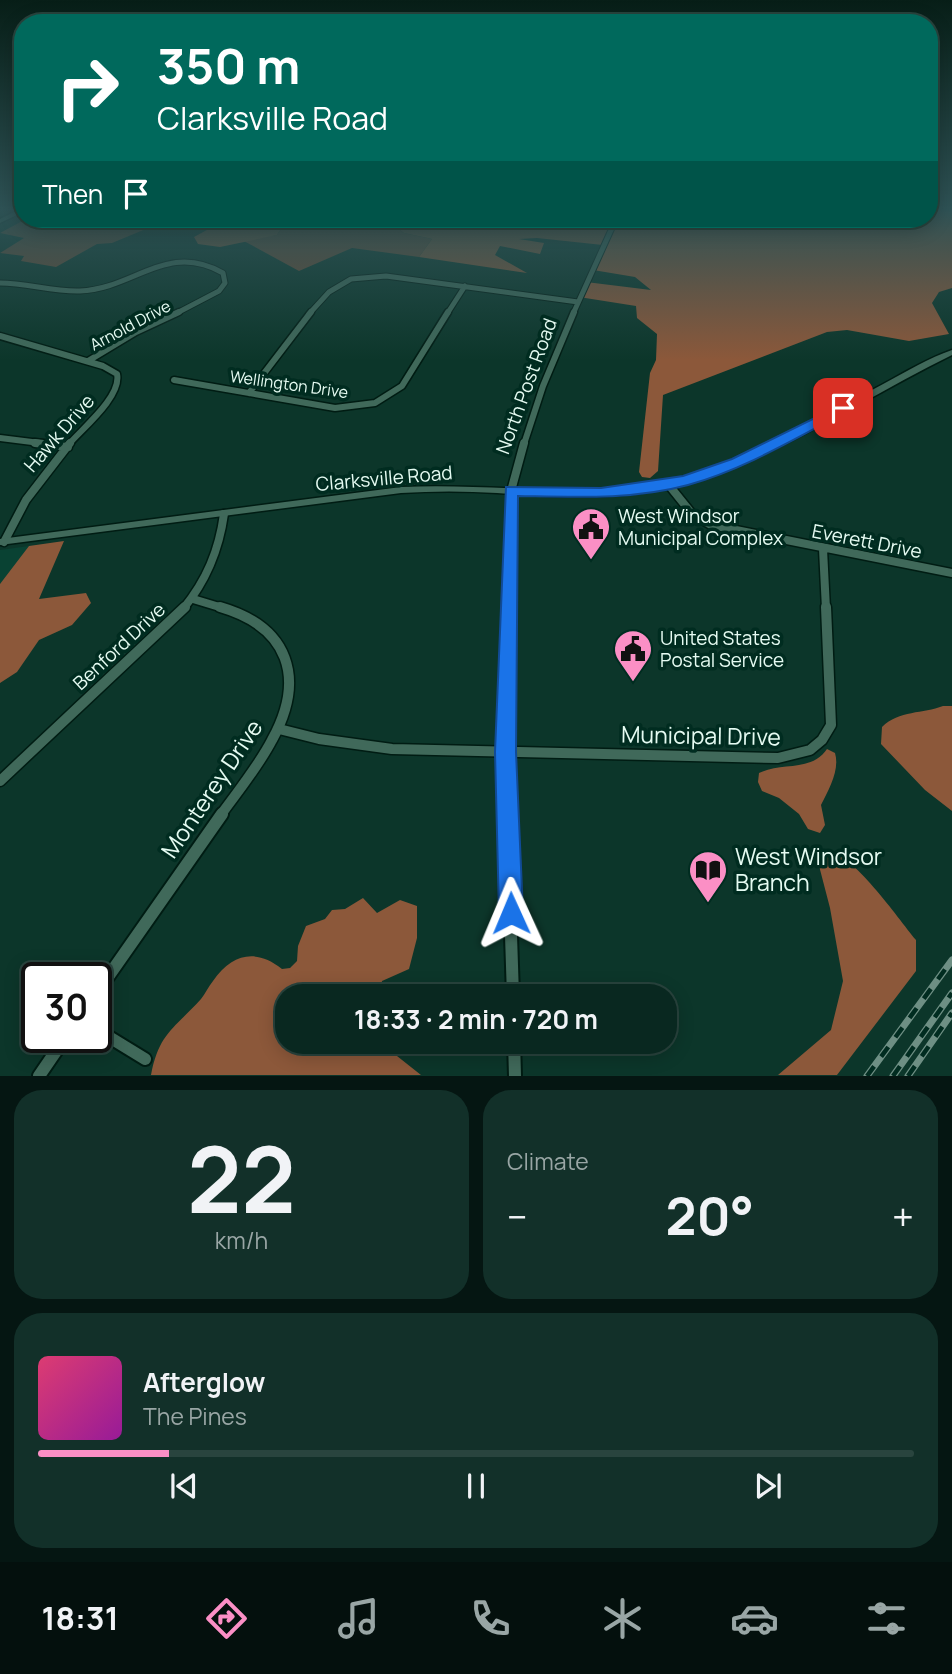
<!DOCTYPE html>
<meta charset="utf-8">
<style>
body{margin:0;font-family:Manrope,sans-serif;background:#123029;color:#f1f3f6;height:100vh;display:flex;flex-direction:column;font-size:26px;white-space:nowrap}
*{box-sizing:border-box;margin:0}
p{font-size:23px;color:#99a6a5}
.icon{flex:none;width:38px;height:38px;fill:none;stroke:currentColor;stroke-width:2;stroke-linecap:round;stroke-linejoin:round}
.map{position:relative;height:1076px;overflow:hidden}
.panel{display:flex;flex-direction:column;gap:14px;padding:14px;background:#051612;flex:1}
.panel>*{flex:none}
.top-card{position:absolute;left:14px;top:14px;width:924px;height:214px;border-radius:28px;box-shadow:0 4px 18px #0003,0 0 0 2px #29443e;background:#00695c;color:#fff;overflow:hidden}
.speed{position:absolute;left:21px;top:962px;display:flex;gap:14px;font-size:35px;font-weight:700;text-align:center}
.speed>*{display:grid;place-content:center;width:91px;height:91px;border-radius:50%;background:#092820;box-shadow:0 4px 18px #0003,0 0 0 2px #29443e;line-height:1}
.speed .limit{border:4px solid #111;border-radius:10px;background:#fff;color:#111}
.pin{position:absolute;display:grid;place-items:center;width:60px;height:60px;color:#fff;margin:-30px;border-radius:14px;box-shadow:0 4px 10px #0006}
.me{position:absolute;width:77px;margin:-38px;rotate:359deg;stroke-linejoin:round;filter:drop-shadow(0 0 5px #0008)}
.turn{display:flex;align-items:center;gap:24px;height:147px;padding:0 28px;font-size:32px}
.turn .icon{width:91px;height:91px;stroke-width:2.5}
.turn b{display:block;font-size:49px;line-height:60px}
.then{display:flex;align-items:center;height:66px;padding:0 28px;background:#0003;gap:14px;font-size:26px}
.big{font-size:52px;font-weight:700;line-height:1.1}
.panel .widget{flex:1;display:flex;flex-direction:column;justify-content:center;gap:10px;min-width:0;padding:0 24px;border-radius:28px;background:#123029}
.panel .dial{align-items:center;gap:0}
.dial b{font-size:91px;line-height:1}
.song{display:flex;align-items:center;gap:21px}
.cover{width:84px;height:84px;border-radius:10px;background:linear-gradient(135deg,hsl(340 70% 55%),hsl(300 70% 35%))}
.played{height:7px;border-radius:4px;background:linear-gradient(90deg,#fb8fc5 15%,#29443e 15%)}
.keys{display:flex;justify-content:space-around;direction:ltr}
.heat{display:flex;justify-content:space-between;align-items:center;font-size:38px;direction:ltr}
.panel .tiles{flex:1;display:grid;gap:14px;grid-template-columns:1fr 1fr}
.widget:last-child{grid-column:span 2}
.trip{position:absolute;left:275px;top:984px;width:402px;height:70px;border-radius:28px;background:#092820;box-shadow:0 4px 18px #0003,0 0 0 2px #29443e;font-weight:700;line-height:70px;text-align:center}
.dock{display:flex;height:112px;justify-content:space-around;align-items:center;background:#04100d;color:#99a6a5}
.dock .icon{width:49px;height:49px}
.dock .active{color:#fb8fc5}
.dock b{font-size:32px;color:#f1f3f6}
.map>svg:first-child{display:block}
.built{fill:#094233}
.green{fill:#744b34}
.forest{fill:#8c583a}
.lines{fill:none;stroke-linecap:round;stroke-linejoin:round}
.minor-far4-casing{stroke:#001c13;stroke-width:7}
.minor-far3-casing{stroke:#001c13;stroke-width:9}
.minor-far2-casing{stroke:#001c13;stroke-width:11}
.minor-far1-casing{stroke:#001c13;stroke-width:13}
.minor-casing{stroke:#001c13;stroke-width:16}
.tertiary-casing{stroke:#001c13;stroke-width:3}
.minor-far4{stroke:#40695a;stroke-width:5}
.minor-far3{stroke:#40695a;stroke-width:6}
.minor-far2{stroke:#40695a;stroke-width:8}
.minor-far1{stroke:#40695a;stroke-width:10}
.minor{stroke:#40695a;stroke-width:12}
.tertiary{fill:#40695a;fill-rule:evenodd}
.rail-casing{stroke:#6e8f84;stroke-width:7}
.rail{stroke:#002c20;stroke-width:4.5;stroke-dasharray:12;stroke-linecap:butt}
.route{fill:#1a73e8;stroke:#114b97;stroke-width:2}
.labels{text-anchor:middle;stroke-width:7;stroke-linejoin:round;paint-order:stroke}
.far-street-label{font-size:16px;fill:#e5fbf2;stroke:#002c20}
.street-label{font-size:19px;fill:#e5fbf2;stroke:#002c20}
.poi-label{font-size:19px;fill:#e5fbf2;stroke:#002c20;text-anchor:start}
.near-street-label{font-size:23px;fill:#e5fbf2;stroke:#002c20}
.near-poi-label{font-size:23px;fill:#e5fbf2;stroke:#002c20;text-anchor:start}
</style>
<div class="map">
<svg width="952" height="1076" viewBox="0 0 952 1076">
<rect width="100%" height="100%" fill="#0c362a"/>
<!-- built -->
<path class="built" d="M29,546L8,576L0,584V550Z"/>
<!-- green -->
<path class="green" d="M26,219H227L208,227L167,229L153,226L112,243L97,244L56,267L21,261L24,256L0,253L24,238L0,233Z
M287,219L388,221L404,233L432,239L419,257L352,248L299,271L242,240L277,235Z"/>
<!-- forest -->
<path class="forest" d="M929,210H952V288L939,292L932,303L949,334L909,341L847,330L827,332L663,395L658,471L650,478L642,477L639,472L650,373L656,360L657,334L637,318L636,306L579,297L586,282L651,290L635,277L593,270L603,245L537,238L519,239L544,243L540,254L500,246L495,255L527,273L419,257L432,239L404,233L388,221L354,219H615L614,223L664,224L670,219H929Z
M227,219H287L277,235L220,247L198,244L194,237Z
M64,541L39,599L86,593L91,603L72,625L39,640L17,672L0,683V584L29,546Z
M943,706H952V811L925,790L881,744L882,727C899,710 923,714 943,706Z
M827,749L835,753C840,770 829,789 821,805L825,825L820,833L808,829L799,814L779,798L762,791L758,782L759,773C781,762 812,772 827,749Z
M825,849C853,853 897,917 916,940V971L837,1075H778L831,1030L843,981L830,908L817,858V850Z
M363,898L377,913L400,900L417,906V938L409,969L382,981L379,996H287V1041H388L397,1056L421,1075H151C159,1033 174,1029 201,999C205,994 208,987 213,981C232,954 256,948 282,969L290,968L297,961L298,946L306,926L325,919L332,910L345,909Z"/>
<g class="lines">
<defs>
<path id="minor-far4" d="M0,283C27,283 53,292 80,291C134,289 167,241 223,273L225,283L219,291L175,314
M309,314L329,292L351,279L386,276L578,302
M447,314L465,286
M573,314L616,219"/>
<path id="minor-far3" d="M0,336L103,366L117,374C122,396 83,428 69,444
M88,361L136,332L179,312
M174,380L335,408L375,403L402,386L448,312
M249,393L311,312
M0,438L48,444
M524,444L543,386L574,312"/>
<path id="minor-far2" d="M35,443L68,447
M668,484L693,515L711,525L952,573
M4,542L26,500L70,443
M823,549L826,609
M193,599L226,609
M183,609C207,580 219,550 224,514
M508,609L511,491L524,443"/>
<path id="minor-far1" d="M220,607C289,627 306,678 272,740C258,767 238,791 220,816
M279,729L319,739L392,749L778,758L810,750L822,740L831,725L826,607
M0,781L185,607
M507,816L505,752L508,607"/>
<path id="minor" d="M507,814L513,996
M96,994L222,814
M96,1029L145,1059
M514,1041L515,1076
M39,1076L65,1038"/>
<path id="tertiary" d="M18,210H23V212L0,223V219Z
M952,350V355C854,403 761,470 652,491C601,500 548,496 497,493C465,491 433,491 401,493L0,545V539L401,487C497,482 594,502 688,476C758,457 821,417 885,383C907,371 929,358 952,350Z"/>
</defs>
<!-- minor-far4 casing -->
<use href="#minor-far4" class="minor-far4-casing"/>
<!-- minor-far3 casing -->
<use href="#minor-far3" class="minor-far3-casing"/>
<!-- minor-far2 casing -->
<use href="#minor-far2" class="minor-far2-casing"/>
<!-- minor-far1 casing -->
<use href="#minor-far1" class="minor-far1-casing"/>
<!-- minor casing -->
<use href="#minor" class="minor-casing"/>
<!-- tertiary casing -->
<use href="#tertiary" class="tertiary-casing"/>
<!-- minor-far4 -->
<use href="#minor-far4" class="minor-far4"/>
<!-- minor-far3 -->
<use href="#minor-far3" class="minor-far3"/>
<!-- minor-far2 -->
<use href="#minor-far2" class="minor-far2"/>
<!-- minor-far1 -->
<use href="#minor-far1" class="minor-far1"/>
<!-- minor -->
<use href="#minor" class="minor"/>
<!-- tertiary -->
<use href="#tertiary" class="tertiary"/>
<defs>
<path id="rail" d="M867,1076L952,960
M893,1076L952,993
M908,1076L952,1013"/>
</defs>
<!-- rail casing -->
<use href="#rail" class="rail-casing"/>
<!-- rail -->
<use href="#rail" class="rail"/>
</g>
<!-- sky -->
<linearGradient id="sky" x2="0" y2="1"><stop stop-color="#071e17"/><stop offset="0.58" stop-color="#2e5255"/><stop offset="1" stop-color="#2e5255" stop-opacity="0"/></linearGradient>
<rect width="952" height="360" fill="url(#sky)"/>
<!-- route -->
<path class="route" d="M843,404L848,405V411C796,438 745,469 688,485C633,500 575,497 518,496L516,752L523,913L519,922L511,925L502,922L499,913L495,752L506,487L601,488L683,476L732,459Z"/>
<!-- icons -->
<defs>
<symbol id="civic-pin" viewBox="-11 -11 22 30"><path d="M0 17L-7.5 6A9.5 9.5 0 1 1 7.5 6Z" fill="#fb8fc5" stroke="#002c20"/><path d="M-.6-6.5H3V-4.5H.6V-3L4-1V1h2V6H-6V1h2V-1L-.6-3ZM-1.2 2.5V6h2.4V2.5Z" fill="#111"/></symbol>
<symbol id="library-pin" viewBox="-11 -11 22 30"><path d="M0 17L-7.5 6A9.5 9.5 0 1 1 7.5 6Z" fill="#fb8fc5" stroke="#002c20"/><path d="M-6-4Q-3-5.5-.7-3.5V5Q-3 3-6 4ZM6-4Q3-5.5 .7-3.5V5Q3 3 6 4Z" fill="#111"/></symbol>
</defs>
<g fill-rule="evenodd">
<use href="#civic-pin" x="569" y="505" width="44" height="60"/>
<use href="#civic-pin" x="611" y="627" width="44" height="60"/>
<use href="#library-pin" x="686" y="848" width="44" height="60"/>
</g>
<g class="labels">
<!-- far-street labels -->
<g class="far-street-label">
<text transform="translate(130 325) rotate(-28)" y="6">Arnold Drive</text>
<text transform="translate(289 384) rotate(8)" y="6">Wellington Drive</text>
</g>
<!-- street labels -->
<g class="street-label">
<text transform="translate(526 386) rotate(-70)" y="7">North Post Road</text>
<text transform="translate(59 433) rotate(-49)" y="7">Hawk Drive</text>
<text transform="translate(384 478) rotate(-5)" y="7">Clarksville Road</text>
<text transform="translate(867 541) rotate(11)" y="7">Everett Drive</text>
<text transform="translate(119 646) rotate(-43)" y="7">Benford Drive</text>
</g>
<!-- poi labels -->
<g class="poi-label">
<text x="618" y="523">West Windsor<tspan x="618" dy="22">Municipal Complex</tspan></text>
<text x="660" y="645">United States<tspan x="660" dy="22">Postal Service</tspan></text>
</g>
<!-- near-street labels -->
<g class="near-street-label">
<text transform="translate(701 736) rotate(1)" y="8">Municipal Drive</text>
<text transform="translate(212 789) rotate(-56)" y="8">Monterey Drive</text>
</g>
<!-- near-poi labels -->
<g class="near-poi-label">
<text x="735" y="865">West Windsor<tspan x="735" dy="26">Branch</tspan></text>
</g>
</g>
</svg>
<div class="speed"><div class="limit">30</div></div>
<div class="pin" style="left:843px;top:408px;background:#d93025"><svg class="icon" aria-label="arrive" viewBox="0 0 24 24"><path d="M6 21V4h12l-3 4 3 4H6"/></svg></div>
<svg class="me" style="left:511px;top:913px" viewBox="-20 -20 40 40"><path d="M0-17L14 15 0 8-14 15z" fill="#1a73e8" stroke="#fff" stroke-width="4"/></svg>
<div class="trip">18:33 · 2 min · 720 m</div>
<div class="top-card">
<div class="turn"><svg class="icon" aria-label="right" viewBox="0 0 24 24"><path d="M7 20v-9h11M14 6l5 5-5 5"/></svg><div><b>350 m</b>Clarksville Road</div></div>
<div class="then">Then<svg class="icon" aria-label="arrive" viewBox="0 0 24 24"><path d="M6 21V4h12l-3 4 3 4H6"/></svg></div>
</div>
</div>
<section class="panel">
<div class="tiles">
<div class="widget dial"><b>22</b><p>km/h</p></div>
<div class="widget"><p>Climate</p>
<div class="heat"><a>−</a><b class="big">20°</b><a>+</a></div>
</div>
<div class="widget">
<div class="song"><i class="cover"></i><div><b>Afterglow</b><p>The Pines</p></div></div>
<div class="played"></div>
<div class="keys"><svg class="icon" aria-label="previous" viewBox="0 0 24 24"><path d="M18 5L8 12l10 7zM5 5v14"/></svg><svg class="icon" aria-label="pause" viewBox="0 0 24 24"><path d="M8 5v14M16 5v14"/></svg><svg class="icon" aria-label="next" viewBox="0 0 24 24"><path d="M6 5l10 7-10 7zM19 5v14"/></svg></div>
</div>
</div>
</section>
<nav class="dock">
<b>18:31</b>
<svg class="icon active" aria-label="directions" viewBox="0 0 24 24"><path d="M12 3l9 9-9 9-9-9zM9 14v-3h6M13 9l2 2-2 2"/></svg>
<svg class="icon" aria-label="music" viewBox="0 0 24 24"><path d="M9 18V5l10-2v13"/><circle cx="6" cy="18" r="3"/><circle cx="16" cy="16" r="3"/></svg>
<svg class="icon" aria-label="phone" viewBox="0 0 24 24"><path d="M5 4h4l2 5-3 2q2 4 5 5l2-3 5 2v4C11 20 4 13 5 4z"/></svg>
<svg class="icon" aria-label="climate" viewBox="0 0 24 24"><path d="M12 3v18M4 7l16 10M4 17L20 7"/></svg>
<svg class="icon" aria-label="car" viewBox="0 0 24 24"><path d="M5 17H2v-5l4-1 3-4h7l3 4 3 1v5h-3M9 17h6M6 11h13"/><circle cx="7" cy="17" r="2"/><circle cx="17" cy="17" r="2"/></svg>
<svg class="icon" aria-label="filters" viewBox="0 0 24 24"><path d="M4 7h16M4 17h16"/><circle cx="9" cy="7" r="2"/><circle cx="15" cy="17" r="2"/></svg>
</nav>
